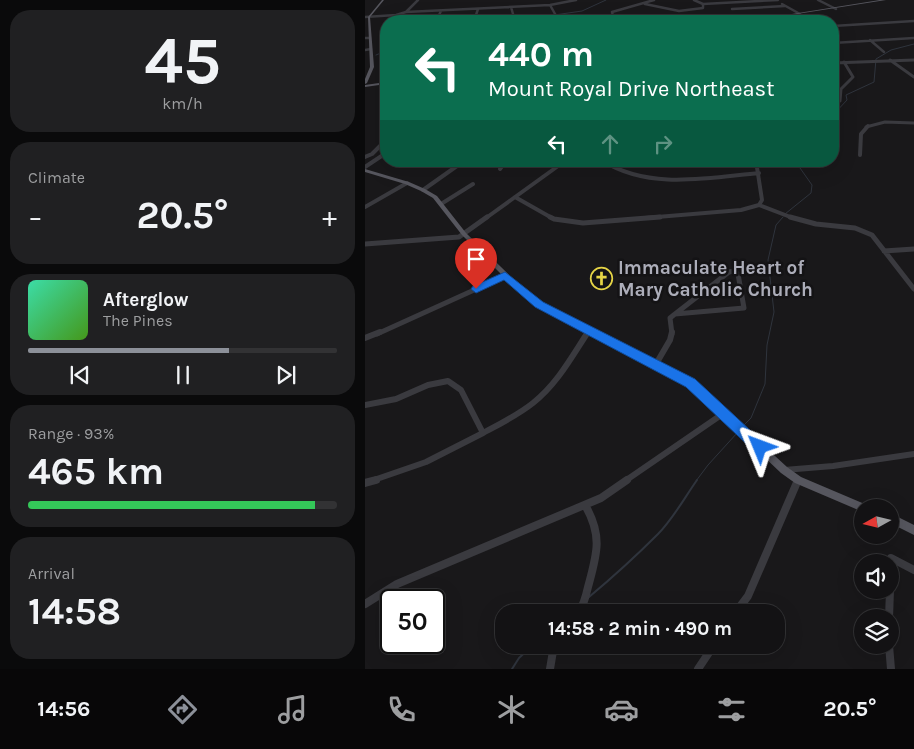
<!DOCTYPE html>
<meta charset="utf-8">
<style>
body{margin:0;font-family:Karla,sans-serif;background:#202022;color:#f1f3f6;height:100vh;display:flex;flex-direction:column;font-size:19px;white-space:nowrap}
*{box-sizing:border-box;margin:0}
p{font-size:16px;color:#9d9ea0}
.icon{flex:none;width:28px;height:28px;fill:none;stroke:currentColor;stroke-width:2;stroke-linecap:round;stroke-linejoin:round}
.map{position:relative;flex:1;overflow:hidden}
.side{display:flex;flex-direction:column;gap:10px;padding:10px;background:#0a0a0b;width:365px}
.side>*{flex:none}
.top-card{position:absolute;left:15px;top:15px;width:459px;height:152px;border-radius:20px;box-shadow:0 5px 20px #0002,0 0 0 1px #323234;background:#0b6e4f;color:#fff;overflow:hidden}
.needle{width:32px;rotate:262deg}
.controls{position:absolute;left:489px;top:499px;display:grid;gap:10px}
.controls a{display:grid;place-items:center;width:45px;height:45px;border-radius:50%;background:#131214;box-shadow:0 5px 20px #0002,0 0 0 1px #323234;font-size:25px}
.speed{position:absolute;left:15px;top:589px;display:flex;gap:10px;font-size:25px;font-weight:700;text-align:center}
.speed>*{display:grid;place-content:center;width:65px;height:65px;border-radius:50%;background:#131214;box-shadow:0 5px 20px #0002,0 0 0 1px #323234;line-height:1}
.speed .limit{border:2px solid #111;border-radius:8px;background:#fff;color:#111}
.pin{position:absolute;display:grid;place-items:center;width:42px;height:42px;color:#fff;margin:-51px -21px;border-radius:50% 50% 50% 0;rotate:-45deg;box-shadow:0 0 5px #0007}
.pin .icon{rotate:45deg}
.me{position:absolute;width:55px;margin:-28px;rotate:314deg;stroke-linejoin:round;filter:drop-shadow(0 0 4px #0008)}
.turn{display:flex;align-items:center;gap:18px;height:105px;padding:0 25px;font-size:22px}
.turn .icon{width:65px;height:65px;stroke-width:2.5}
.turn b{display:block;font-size:35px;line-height:42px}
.lanes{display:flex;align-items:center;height:48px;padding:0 25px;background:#0003;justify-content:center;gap:25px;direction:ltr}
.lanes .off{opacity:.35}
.big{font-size:38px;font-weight:700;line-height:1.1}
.side .widget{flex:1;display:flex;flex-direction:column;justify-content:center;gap:8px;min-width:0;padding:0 18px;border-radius:20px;background:#202022}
.side .dial{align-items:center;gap:0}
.dial b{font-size:65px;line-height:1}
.song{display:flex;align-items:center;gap:15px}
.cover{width:60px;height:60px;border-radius:8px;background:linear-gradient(135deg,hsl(160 70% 55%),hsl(100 70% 35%))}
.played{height:5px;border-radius:2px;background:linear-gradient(90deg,#8c9099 65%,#323234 65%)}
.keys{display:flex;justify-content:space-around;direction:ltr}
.heat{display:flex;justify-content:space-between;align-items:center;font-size:28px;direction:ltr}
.charge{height:8px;border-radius:4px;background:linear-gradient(90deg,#34c759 93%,#323234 0)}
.trip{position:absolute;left:130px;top:604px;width:290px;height:50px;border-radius:20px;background:#131214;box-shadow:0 5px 20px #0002,0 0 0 1px #323234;font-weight:700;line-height:50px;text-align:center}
.dock{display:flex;height:80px;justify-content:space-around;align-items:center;background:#080708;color:#9d9ea0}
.dock .icon{width:35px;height:35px}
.dock .active{color:#8c9099}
.dock b{font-size:22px;color:#f1f3f6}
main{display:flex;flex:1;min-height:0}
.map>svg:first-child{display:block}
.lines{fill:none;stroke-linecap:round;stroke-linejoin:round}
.stream-far1{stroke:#2f343d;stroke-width:1}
.stream{stroke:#2f343d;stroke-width:2}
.minor-far5{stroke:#3a3a3f;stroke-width:2.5}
.minor-far4{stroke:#3a3a3f;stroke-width:3}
.minor-far3{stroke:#3a3a3f;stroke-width:4}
.minor-far2{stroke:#3a3a3f;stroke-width:5}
.minor-far1{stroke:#3a3a3f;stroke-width:6}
.minor{stroke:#3a3a3f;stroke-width:8}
.major{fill:#56565e;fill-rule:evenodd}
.route{fill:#1a73e8;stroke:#114b97}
.labels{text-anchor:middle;stroke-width:5;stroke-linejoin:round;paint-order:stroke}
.poi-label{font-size:19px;font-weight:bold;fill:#acadb9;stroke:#141315;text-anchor:start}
</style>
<main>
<section class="side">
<div class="widget dial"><b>45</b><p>km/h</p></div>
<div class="widget"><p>Climate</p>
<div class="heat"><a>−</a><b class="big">20.5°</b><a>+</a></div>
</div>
<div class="widget">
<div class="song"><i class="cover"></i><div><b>Afterglow</b><p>The Pines</p></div></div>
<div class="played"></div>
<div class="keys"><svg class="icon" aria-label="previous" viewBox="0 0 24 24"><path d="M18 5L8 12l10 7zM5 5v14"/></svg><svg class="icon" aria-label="pause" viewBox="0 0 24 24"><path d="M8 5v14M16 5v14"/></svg><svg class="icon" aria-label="next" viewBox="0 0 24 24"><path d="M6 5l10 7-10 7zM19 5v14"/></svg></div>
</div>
<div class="widget"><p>Range · 93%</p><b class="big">465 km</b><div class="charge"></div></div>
<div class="widget"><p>Arrival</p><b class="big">14:58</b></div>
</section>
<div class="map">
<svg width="549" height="669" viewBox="0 0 549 669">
<rect width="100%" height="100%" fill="#19181a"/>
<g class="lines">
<!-- stream-far1 -->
<path class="stream-far1" d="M148,21L217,11L241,0
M11,55L21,51
M468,115L482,100L481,95L509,82L511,59L526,50L549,44
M420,214L446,193L447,185L435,168L436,161
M377,427L386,418L400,384L402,345L409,312L403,260L411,225L418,217
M331,481L343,465L373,432"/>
<!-- stream -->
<path class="stream" d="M224,597C248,577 271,556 293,534C308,519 320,497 332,480
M204,612L213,605
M147,669L154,658L168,645"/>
<!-- minor-far5 -->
<path class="minor-far5" d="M453,0L471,9
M280,4L314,11L338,8V4L329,0
M338,4L413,0
M417,4L435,14
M185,5L194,21
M146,7L150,21
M367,9L420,6
M41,12L53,0
M0,17L31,15L41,12L185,5L211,0
M71,21L76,11
M109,21L113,9
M260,21L248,16L247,12L289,0
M468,26L549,21
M0,38H5
M505,40L519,52
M468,43L549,38
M0,50L6,49"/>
<!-- minor-far4 -->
<path class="minor-far4" d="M525,60L549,77
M468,63L549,60
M468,105L475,101L476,89L488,77L479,62
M501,127L520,122L549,123"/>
<!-- minor-far3 -->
<path class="minor-far3" d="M495,155L496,134L503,126
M0,157L7,154L21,140
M238,161C284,190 342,178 394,173
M0,167L21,153
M135,169L141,161
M58,190L99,161
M150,197L187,218
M76,204L108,184
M394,205L428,218
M0,207L42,183
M121,218L200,161
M280,218L376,210L394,205L397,200L391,161"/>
<!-- minor-far2 -->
<path class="minor-far2" d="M185,217L189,219L218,223L295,217
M425,217L451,224L490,228L507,235L549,289
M0,244L94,237L122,217
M519,251L549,249
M369,271L373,274L379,308L310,314L364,272Z
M12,334L140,276
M222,334L224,330
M307,334L305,318L310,314"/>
<!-- minor-far1 -->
<path class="minor-far1" d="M0,338L15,332
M291,364L305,340L307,332
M0,405L31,399L63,385L83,381L96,390L118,433L61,462L6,481
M118,433C135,424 153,415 168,403C192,384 206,358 223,332
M419,470L468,466L549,454
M260,481L359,413"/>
<!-- minor -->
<path class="minor" d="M0,483L11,480
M525,584L526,558L549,570
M0,604L32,584L236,498L262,480
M214,612C219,604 221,596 223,587C232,554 238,536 220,505
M371,612L383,596L433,480
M524,618L525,590
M524,645L526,669
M185,669L189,645
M333,669L349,645"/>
<!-- major -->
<path class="major" d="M17,0H19L5,17L9,67L2,83L0,84V79L5,67L3,17Z
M515,0H521L388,21H383Z
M21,82V84L0,87V85Z
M0,169L44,182L60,189L72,196L101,233L166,296L204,319L228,328L329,381L422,467L436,477L502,505L503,508H498V512L430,483L416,473L323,385L224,332L200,323L162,300L97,235L68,198L56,191L40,184L0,172Z
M525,513L549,525V535L525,523Z"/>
</g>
<!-- route -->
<path class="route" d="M140,272L178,302L330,379L399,443L402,447L399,452L395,454L390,452L321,387L170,307L139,280L111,293L106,289L108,286Z"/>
<!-- icons -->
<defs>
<symbol id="church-ring" viewBox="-11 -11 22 22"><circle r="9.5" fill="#141315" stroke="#e5d446" stroke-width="1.5"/><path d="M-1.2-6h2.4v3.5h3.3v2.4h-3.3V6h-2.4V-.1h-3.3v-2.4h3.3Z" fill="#e5d446"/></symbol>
</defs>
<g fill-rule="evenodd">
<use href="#church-ring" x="224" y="266" width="25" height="25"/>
</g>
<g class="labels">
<!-- poi labels -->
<g class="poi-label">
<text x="253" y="274">Immaculate Heart of<tspan x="253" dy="22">Mary Catholic Church</tspan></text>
</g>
</g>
</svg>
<div class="controls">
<a><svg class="needle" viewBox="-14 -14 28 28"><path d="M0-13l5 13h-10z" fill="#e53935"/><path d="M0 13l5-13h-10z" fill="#9d9ea0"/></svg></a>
<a><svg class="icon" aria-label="sound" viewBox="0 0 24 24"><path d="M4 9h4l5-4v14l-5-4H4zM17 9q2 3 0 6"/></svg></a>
<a><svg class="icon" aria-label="layers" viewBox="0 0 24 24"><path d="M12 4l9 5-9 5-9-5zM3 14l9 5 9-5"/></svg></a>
</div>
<div class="speed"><div class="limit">50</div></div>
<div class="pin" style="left:111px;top:289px;background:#d93025"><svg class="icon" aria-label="arrive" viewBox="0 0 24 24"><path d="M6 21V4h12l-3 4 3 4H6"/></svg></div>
<svg class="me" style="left:395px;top:447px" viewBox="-20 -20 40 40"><path d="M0-17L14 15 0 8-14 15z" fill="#1a73e8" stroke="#fff" stroke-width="4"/></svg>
<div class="trip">14:58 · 2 min · 490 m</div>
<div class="top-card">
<div class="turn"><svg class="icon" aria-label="left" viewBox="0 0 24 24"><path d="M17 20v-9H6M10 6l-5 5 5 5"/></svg><div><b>440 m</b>Mount Royal Drive Northeast</div></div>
<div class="lanes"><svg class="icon" aria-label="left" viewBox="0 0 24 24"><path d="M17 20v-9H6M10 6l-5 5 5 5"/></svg><svg class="icon off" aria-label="ahead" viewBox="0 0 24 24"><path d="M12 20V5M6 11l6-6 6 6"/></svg><svg class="icon off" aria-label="right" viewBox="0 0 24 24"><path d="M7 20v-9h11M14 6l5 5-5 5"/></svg></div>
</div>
</div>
</main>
<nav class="dock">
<b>14:56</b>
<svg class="icon active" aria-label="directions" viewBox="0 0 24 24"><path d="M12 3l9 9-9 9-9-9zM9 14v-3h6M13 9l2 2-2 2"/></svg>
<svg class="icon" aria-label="music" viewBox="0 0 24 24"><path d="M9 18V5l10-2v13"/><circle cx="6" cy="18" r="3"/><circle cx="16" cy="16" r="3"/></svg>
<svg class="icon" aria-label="phone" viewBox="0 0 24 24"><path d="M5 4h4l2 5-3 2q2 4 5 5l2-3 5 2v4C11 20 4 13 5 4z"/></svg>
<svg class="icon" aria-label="climate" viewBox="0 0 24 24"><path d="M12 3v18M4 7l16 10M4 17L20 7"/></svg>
<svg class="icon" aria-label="car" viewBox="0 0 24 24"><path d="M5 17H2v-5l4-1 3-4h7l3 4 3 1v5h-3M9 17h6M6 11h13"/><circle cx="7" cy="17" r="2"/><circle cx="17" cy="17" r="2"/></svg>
<svg class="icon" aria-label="filters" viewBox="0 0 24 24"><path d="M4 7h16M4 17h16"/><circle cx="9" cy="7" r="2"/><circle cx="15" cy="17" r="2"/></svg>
<b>20.5°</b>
</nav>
